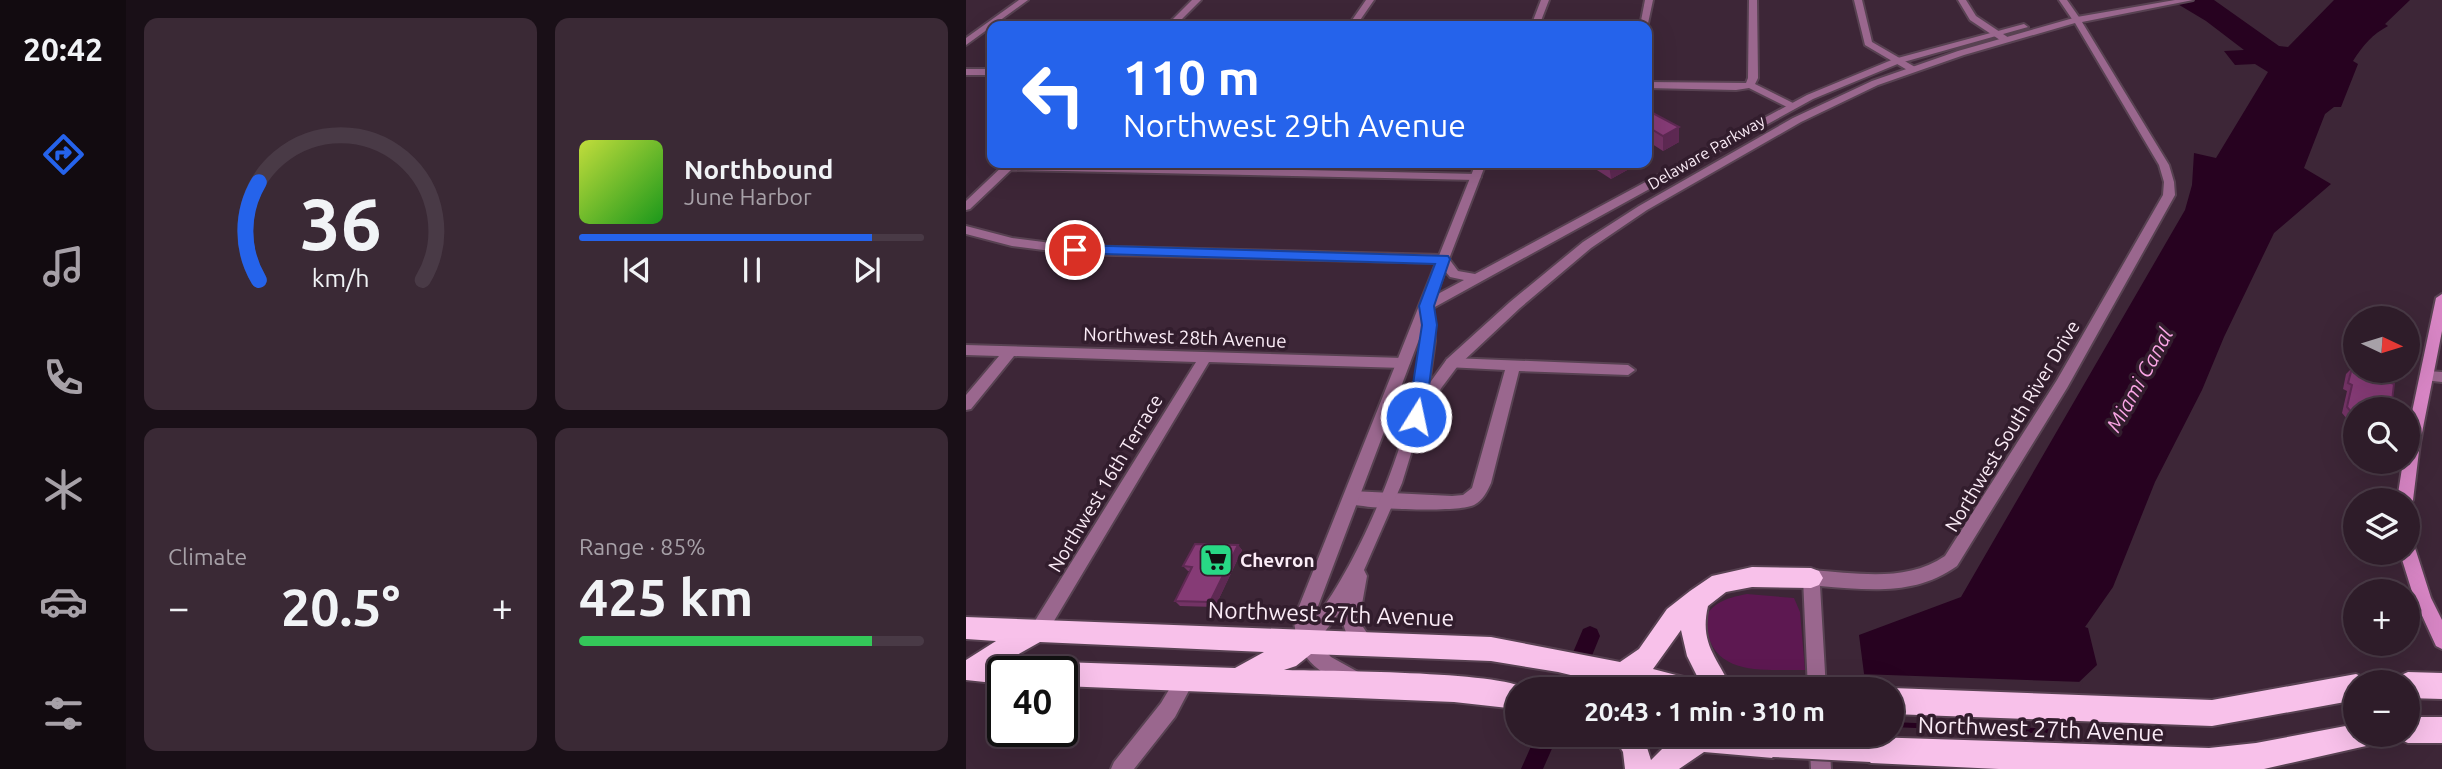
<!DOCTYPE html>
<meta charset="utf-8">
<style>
body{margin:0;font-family:Ubuntu,sans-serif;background:#3a2935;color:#f1f3f6;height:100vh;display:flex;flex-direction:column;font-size:26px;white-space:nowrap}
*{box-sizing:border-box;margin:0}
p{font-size:23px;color:#a7a1a8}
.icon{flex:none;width:38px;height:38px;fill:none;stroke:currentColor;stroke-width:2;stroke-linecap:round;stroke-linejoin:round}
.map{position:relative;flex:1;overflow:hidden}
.drawer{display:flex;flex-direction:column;gap:18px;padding:18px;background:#190f17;width:840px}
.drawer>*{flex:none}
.banner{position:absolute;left:21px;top:21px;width:665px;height:147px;border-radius:14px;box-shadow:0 7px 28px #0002,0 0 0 2px #493a46;background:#2563eb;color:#fff;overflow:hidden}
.needle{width:46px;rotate:94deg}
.controls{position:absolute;left:1377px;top:306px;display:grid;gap:14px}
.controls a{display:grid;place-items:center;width:77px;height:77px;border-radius:50%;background:#2e1c29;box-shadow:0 7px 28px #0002,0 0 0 2px #493a46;font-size:35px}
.speed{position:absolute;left:21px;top:656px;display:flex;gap:14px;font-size:35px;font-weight:700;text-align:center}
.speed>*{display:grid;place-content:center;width:91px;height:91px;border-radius:50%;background:#2e1c29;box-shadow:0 7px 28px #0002,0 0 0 2px #493a46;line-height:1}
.speed .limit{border:4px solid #111;border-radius:10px;background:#fff;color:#111}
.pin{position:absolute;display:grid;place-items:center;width:60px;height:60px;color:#fff;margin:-30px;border:4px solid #fff;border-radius:50%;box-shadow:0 2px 7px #0007}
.me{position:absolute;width:77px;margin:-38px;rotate:10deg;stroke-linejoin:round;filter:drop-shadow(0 0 5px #0008)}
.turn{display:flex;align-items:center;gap:24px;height:147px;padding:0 21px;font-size:32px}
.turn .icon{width:91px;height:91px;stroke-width:2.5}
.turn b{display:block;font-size:49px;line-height:60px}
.big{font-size:52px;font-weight:700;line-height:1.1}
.drawer .card{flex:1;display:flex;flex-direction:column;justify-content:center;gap:10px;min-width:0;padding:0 24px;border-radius:14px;background:#3a2935}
.drawer .dial{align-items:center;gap:0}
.dial svg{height:182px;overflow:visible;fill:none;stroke:#493a46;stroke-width:7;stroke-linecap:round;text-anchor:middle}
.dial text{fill:#f1f3f6;stroke:none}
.song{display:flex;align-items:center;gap:21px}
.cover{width:84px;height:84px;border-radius:10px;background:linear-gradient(135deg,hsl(70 70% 55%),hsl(120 70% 35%))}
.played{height:7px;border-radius:4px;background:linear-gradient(90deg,#2563eb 85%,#493a46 85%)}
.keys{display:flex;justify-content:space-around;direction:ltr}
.heat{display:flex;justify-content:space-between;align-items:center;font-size:38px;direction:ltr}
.charge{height:10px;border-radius:5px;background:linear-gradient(90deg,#34c759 85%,#493a46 0)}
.drawer .tiles{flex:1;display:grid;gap:18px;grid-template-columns:repeat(2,1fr)}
.trip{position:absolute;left:539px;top:677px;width:399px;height:70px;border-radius:35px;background:#2e1c29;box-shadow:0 7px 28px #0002,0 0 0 2px #493a46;font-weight:700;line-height:70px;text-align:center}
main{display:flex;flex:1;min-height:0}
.dock{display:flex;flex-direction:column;width:126px;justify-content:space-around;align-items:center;background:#120b10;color:#a7a1a8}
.dock .icon{width:49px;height:49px}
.dock .on{color:#2563eb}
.dock b{font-size:32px;color:#f1f3f6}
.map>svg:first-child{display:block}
.green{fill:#5d1851}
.water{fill:#270220}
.pier{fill:#3d2637}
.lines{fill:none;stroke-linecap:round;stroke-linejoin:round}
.canal{fill:#270220;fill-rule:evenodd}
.minor-casing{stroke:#584252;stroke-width:4}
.tertiary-casing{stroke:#584252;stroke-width:4}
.secondary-casing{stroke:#584252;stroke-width:4}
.trunk-casing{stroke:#584252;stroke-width:4}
.minor{fill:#9a678e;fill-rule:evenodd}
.tertiary{fill:#9a678e;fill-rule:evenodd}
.secondary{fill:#d785c4;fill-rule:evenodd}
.trunk{fill:#f8c1ea;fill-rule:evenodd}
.trunk-bridge-casing{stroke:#584252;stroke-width:28;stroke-linecap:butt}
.trunk-bridge{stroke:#f8c1ea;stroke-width:24}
.wall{fill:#733365}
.shaded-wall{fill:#5e2953}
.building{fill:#863b76;stroke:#5e2953;stroke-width:2}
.route{fill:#2563eb;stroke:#184099;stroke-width:2}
.labels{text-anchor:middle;stroke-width:7;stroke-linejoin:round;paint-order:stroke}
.far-street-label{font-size:16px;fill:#fbecf7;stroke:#321d2d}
.street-label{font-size:19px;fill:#fbecf7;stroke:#321d2d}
.poi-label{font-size:19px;font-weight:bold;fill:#fbecf7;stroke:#321d2d;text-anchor:start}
.water-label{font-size:21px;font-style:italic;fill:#f9a5e4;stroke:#321d2d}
.near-street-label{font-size:23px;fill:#fbecf7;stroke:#321d2d}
</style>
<main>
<nav class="dock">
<b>20:42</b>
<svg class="icon on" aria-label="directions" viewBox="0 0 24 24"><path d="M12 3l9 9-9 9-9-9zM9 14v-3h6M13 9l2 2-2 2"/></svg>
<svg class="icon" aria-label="music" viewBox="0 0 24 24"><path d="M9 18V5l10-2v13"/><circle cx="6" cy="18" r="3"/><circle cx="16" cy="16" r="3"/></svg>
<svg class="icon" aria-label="phone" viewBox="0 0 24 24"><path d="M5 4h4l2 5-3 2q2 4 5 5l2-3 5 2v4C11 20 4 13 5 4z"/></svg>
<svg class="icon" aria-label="climate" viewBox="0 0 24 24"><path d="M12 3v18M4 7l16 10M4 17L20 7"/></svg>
<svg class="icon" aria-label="car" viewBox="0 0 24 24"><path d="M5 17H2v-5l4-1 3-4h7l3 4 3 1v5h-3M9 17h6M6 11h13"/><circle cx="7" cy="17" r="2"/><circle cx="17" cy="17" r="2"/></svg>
<svg class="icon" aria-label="filters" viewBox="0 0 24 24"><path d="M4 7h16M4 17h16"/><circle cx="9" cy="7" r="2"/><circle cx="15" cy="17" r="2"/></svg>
</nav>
<section class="drawer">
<div class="tiles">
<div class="card dial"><svg viewBox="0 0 100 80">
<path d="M14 69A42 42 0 1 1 86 69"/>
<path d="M14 69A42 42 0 0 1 14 26" stroke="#2563eb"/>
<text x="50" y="56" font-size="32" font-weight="700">36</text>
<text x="50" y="72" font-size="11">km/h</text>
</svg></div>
<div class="card">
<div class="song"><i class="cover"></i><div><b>Northbound</b><p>June Harbor</p></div></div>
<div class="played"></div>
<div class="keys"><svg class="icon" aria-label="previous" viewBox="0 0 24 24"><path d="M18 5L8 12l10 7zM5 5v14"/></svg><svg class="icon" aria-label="pause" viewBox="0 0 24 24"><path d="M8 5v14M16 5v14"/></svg><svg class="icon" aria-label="next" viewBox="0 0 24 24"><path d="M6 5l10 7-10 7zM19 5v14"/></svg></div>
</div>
<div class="card"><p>Climate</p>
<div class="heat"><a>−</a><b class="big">20.5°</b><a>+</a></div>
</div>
<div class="card"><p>Range · 85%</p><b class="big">425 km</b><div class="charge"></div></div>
</div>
</section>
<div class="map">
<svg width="1476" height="769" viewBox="0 0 1476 769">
<rect width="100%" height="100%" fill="#3d2637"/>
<!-- green -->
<path class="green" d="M781,594L828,598L834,612L839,670C803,669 748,678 741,629L736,628C741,604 759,598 781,594Z"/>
<!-- water -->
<path class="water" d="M1205,0H1248L1313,46L1322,47L1368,0H1444L1419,24L1422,26C1407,34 1397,45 1387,61L1392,64L1375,107H1368L1359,114L1338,168L1365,184L1308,233L1258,337L1236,390L1189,482L1147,587L1119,627L1122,628L1131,665L1111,684L1068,769L926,735V690L900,689L893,635L995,597L1219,210L1226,185L1228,153L1250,158L1302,72L1289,64L1269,65L1258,51L1278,50L1240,21Z"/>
<!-- pier -->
<path class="pier" d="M894,674L1117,682L1092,729L926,722V690H896Z
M926,727L1089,734L1072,769H907L902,735H926Z"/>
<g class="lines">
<!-- canal -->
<path class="canal" d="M624,626L631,629L634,636L612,690H591L617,629Z
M570,735H592L577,769H555Z"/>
<defs>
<path id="minor" d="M226,0H235L209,26H200Z
M400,0H408L390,26H382Z
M679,0H687L681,28L674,26Z
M783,0H791L792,78L789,84L829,104V108H823L783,88L770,90L681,88V82L780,83L782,78Z
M888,0H896L906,42L949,67V71H943L899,45Z
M992,0H1000L1010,16L1043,38V42H1037L1004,20Z
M1093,0H1101L1115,20L1114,22H1108Z
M0,69H26V75H0Z
M40,163L510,174L515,177L510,180L45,170L4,209L0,210V201Z
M0,226L46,238L109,246L477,255L483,259L477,263L109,254L46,246L0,234Z
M0,345L437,358L444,363L437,368L243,362L79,636L73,638L67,636L64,630L67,624L230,362L48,356L5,409L0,410V395L33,356L0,355Z
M486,358L662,365L669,370L662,375L553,371L525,483C521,492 517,500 508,505C492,513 398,509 380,503L378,498L380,493L386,491L486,496L497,495L506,488L539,370L481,367L479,363L481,359Z
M1462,371L1476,372V382L1457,380L1455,376Z
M220,670L227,673L229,679L209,717L168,769H145L148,762L195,703L213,673Z"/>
<path id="tertiary" d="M53,0H62L0,45V38Z
M575,0H583L573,26H565Z
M1209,0H1227L1116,22L1203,165L1208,182L1209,195L1101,388L991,566C949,596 903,590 854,586L860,690H842L837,578L839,573L845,570C891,573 939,583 979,556L1091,380L1197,195L1198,182L1193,165L1109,23L998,55L912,85L835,122L681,210L625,248L554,308L491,367L476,387L455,421L436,483L398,570L401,576L393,621L409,645L406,651L400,654C385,648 374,625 376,609L351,642L365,657L392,672L394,678L392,684L385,687C351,673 330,657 328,619L510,163H520L483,259L492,271L509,274L841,95L928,59L1058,24L1062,27L934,63L847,99L467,308L469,341L463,384L481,359L544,302L617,242L673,206L827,118L906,81L992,51L1111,17ZM479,271L484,277L498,280L470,295ZM455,334C458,410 395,564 346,622Z
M843,735H863L865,769H845Z"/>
<path id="secondary" d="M1476,294V331L1454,443L1447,500L1442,506V500H1431L1437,462H1442V431L1470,298Z
M1442,544L1448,546L1450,551L1465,598L1476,620V649L1470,646L1448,598L1434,553H1442Z"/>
<path id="trunk" d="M786,567L845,568L853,571L857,578L853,585L845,588L786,587L760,592L742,606C733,645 752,657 766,690H738L721,656L715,630L687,669L733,681L737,690H667L592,672L525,661L345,654L330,666L318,670C355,671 543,671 561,690H551V709L488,702L96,686V672H84L87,665L96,662L269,668L298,652L74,642L44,659L57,663L61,672H37V684L0,680V660L30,641L0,639V617L525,637L654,662L673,649L701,609L724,591L746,576Z
M1442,672L1476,673V699L1442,698V682H1430L1433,676Z
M1390,674L1399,678L1401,682H1390V700L1246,726L926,714V690H922L926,688L1246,700Z
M1442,717H1476V743H1442L1433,739L1431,735H1442Z
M1390,724V735H1413L1409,744L1298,769H1033L905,763L895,760L892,750L895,740L905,737L1243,748L1290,743Z
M647,735H677L685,760L699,746L696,744L692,735H815L820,745L816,754L807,758L738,752L713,769H659L657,752Z"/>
</defs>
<!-- minor casing -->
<use href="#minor" class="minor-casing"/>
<!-- tertiary casing -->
<use href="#tertiary" class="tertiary-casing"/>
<!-- secondary casing -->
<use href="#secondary" class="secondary-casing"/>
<!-- trunk casing -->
<use href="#trunk" class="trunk-casing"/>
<!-- minor -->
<use href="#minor" class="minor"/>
<!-- tertiary -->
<use href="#tertiary" class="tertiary"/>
<!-- secondary -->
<use href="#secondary" class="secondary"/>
<!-- trunk -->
<use href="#trunk" class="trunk"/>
<defs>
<path id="trunk-bridge" d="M807,745L905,750"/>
</defs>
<!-- trunk-bridge casing -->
<use href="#trunk-bridge" class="trunk-bridge-casing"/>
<!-- trunk-bridge -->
<use href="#trunk-bridge" class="trunk-bridge"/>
</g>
<!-- wall -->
<path class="wall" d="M681,110L713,127V142L697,151L683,142L681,143Z
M620,163H662L663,169L645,179Z
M1386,368L1426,401L1420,407L1415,404L1390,410V423L1381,419L1376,413L1381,391L1377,389L1380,374Z
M272,545L276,550L249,607L214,606L209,601L224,571H222L217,566Z"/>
<!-- shaded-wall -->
<path class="shaded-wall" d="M682,127L683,142L681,143V128Z
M713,127V142L697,151V136Z
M645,163H662L663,169L645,179L643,164Z
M272,545L276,550L249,607L244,602Z"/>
<!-- building -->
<path class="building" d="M681,110L713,127L697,136L682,127L681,128Z
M1386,368L1390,369V371H1394L1428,384L1426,401L1416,397L1413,410H1390V415L1386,413L1381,407L1386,385L1382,383Z
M229,544L272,545L244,602L209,601L226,567L217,566Z"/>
<!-- route -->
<path class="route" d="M109,245L482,256L484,259L468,306L471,325L459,417L450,424L442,417L456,325L453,306L469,264L104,253L102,250Z"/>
<!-- icons -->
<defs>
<symbol id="supermarket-square" viewBox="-11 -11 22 22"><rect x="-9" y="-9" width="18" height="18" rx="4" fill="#28d885" stroke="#321d2d"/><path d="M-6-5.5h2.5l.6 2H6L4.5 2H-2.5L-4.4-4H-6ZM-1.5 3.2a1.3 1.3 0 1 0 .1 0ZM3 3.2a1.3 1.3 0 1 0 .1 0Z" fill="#111"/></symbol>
</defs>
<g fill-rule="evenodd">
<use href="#supermarket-square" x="231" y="541" width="38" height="38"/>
</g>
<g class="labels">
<!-- far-street labels -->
<g class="far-street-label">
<text transform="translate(740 152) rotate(-30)" y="6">Delaware Parkway</text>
</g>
<!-- street labels -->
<g class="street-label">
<text transform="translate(219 337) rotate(2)" y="7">Northwest 28th Avenue</text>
<text transform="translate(1046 426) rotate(-59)" y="7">Northwest South River Drive</text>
<text transform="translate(139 483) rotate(-59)" y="7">Northwest 16th Terrace</text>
</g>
<!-- poi labels -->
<g class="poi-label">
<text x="274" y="567">Chevron</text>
</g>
<!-- water labels -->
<g class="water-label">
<text transform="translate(1174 380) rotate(-61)" y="7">Miami Canal</text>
</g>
<!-- near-street labels -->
<g class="near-street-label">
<text transform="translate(365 614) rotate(2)" y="8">Northwest 27th Avenue</text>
<text transform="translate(1075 729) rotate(2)" y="8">Northwest 27th Avenue</text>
</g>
</g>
</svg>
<div class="controls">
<a><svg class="needle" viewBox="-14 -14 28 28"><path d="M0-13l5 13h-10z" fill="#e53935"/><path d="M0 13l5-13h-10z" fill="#a7a1a8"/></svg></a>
<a><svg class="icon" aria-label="search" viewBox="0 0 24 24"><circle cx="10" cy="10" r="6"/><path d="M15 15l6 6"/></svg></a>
<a><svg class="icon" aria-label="layers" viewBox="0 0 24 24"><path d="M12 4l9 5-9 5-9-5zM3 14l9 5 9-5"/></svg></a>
<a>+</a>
<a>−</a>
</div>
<div class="speed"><div class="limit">40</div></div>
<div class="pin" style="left:109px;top:250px;background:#d93025"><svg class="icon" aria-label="arrive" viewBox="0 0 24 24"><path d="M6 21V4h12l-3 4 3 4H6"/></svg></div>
<svg class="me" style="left:450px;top:417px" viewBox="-20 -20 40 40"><circle r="17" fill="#2563eb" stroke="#fff" stroke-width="3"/><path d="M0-11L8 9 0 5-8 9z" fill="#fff"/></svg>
<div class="trip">20:43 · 1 min · 310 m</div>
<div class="banner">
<div class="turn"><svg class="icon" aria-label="left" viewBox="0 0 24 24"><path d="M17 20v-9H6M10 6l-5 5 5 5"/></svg><div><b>110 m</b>Northwest 29th Avenue</div></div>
</div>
</div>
</main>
